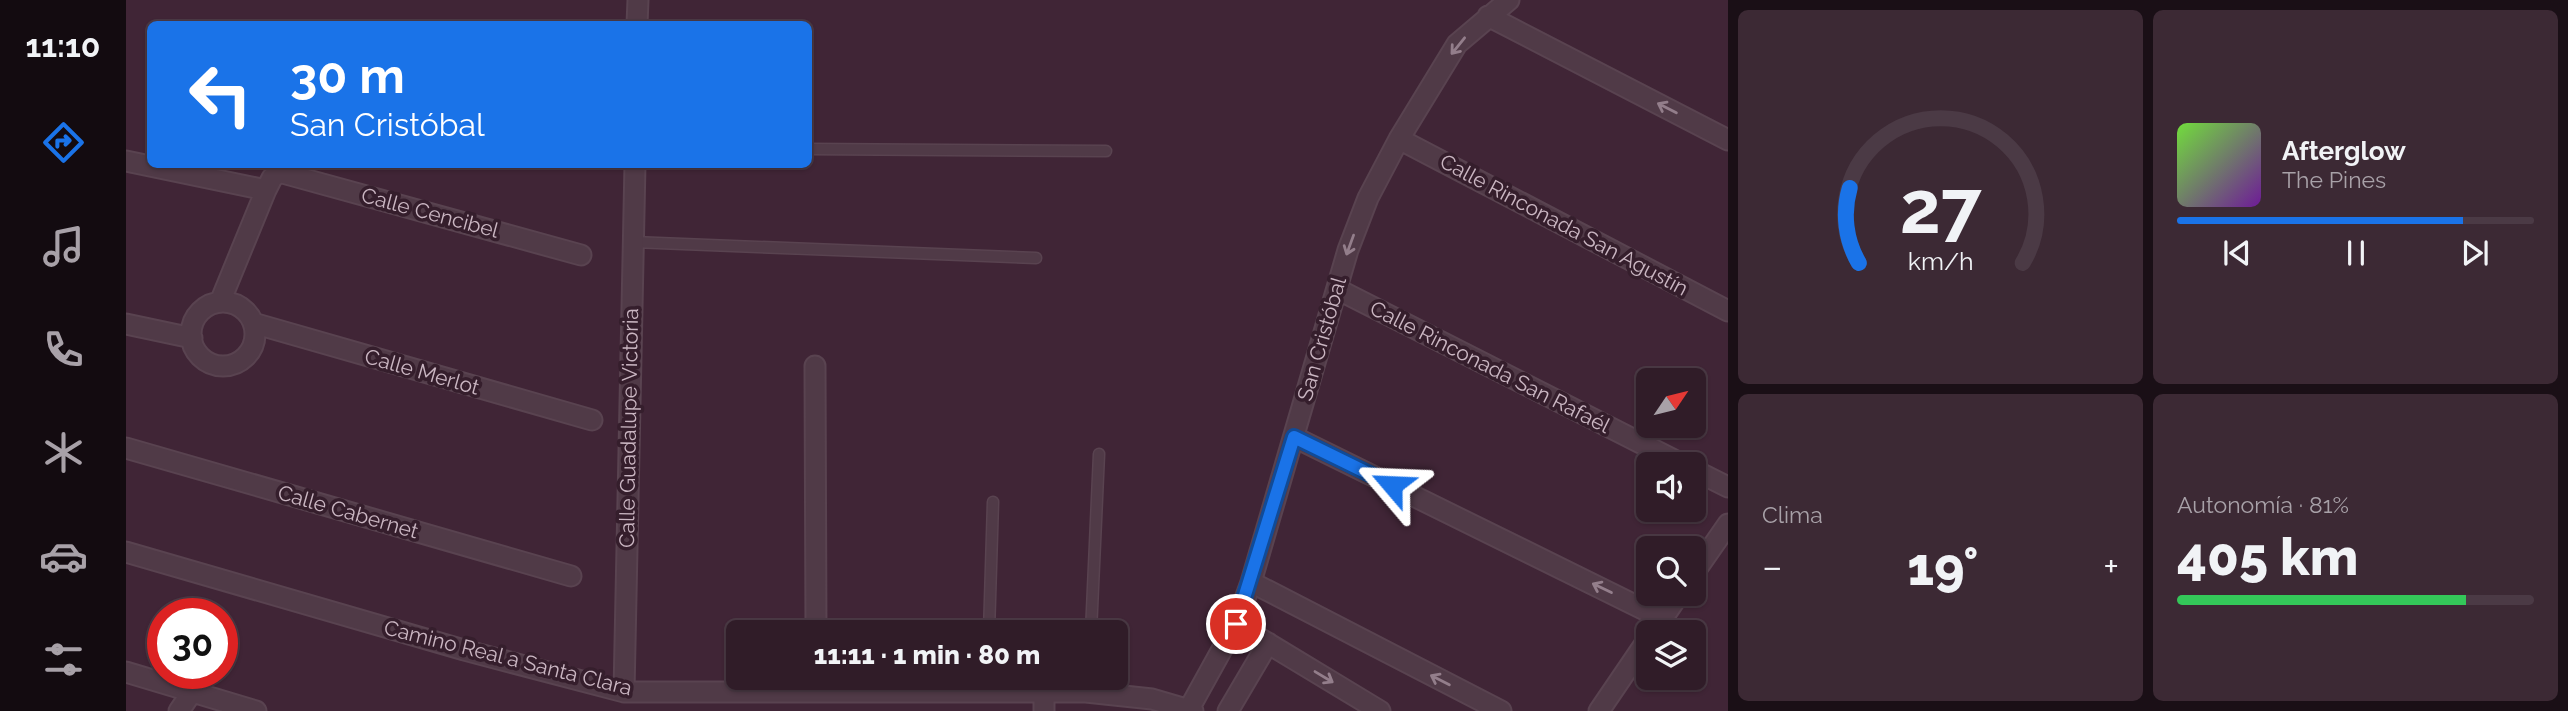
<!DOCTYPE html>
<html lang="es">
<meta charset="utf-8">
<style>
body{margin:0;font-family:Raleway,sans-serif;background:#3c2934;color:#f1f3f6;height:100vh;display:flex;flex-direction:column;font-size:26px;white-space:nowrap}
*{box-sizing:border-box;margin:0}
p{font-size:23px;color:#a8a1a8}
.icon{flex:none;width:38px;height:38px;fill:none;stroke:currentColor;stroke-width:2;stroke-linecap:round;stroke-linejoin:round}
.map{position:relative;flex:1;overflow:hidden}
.panel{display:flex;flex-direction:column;gap:10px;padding:10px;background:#1a0f16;width:840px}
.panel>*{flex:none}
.guide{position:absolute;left:21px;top:21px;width:665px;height:147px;border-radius:10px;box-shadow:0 2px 5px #0004,0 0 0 2px #4b3a45;background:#1a73e8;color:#fff;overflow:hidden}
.needle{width:46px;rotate:55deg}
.controls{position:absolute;left:1510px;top:368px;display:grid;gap:14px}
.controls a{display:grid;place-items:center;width:70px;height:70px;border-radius:10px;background:#301c28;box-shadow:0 2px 5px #0004,0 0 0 2px #4b3a45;font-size:35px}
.speed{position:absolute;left:21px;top:598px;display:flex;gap:14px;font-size:35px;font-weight:700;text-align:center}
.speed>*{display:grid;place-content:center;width:91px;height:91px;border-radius:50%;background:#301c28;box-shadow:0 2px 5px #0004,0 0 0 2px #4b3a45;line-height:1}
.speed .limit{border:10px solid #d22;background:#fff;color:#111}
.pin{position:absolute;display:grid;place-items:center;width:60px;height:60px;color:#fff;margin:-30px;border:4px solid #fff;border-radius:50%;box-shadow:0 2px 7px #0007}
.me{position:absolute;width:77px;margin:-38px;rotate:296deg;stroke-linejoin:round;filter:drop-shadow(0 0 5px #0008)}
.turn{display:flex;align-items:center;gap:24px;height:147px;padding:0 28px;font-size:32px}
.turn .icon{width:91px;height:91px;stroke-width:2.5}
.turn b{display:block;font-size:49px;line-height:60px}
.big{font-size:52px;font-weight:800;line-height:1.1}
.panel .tile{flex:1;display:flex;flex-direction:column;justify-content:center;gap:10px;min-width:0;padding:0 24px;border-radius:10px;background:#3c2934}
.panel .dial{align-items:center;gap:0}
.dial svg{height:182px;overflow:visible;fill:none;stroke:#4b3a45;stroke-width:7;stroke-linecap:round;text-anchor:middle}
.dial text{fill:#f1f3f6;stroke:none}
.song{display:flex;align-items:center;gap:21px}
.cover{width:84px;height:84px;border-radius:10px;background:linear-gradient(135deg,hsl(100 70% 55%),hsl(280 70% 35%))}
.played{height:7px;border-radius:4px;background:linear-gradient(90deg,#1a73e8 80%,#4b3a45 80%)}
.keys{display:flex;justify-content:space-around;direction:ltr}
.heat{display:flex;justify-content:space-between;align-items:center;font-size:38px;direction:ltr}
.charge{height:10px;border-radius:5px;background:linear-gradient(90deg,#34c759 81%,#4b3a45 0)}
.panel .tiles{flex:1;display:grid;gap:10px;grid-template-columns:repeat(2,1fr)}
.trip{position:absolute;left:600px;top:620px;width:402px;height:70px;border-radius:10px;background:#301c28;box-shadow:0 2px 5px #0004,0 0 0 2px #4b3a45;font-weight:800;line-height:70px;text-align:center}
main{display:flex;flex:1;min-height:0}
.tab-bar{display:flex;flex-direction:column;width:126px;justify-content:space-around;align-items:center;background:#130b10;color:#a8a1a8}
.tab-bar .icon{width:49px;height:49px}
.tab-bar .selected{color:#1a73e8}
.tab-bar b{font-size:32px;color:#f1f3f6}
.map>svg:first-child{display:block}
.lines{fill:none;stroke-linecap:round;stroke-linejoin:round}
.service-casing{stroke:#594350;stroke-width:13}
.minor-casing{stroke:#594350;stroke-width:23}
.service{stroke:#503a47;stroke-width:10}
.minor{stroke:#503a47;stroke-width:19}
.oneway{stroke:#937e8b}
.route-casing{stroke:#114b97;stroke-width:18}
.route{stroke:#1a73e8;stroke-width:12}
.labels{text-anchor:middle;stroke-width:7;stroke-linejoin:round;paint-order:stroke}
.street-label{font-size:21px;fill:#cab6c2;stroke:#351e2c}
</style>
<main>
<nav class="tab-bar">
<b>11:10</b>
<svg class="icon selected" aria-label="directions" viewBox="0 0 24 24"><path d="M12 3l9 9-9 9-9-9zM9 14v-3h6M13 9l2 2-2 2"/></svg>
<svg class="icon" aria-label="music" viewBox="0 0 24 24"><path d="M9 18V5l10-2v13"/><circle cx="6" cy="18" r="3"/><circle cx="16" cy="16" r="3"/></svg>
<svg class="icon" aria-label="phone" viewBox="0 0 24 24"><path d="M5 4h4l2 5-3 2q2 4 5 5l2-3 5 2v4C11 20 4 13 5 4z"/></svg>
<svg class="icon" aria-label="climate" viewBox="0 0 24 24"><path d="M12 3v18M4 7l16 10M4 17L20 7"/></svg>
<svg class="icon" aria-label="car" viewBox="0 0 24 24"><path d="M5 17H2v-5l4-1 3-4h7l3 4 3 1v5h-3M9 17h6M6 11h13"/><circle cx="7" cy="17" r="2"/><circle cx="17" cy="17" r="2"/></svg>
<svg class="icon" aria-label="filters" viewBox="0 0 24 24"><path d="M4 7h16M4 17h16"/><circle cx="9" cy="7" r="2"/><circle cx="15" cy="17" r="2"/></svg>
</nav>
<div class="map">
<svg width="1602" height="711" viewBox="0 0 1602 711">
<rect width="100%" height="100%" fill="#402536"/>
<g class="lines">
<defs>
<path id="service" d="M682,149L980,151
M507,242L910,258
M863,632L867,502
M965,632L973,454"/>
<path id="minor" d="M1362,16L1602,140
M511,24L512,0
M1273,139L1602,311
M0,161L140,190
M1211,289L1556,464
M94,302L140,190L146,178L153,172L455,255
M65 334a32 32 0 1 1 64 0a32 32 0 1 1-64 0Z
M127,323L466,420
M0,324L66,338
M689,366L690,632
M1168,437L1537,619
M0,448L445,576
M1568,470L1602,487
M0,552L338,650L498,692H960L1026,699L1067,711
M1568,573L1602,524
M1125,582L1375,711
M1110,624L1254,711
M1530,628L1554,593
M0,672L130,711
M498,692L509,164
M1063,709L1110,624L1125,582L1222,250L1242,198L1273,139L1331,44L1383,0
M53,711L66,692
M918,711V690
M1102,711L1142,643
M1473,711L1522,639"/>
</defs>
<!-- service casing -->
<use href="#service" class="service-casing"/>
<!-- minor casing -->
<use href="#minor" class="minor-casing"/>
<!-- service -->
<use href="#service" class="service"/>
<!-- minor -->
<use href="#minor" class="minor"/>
</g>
<!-- one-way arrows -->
<defs><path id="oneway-shaft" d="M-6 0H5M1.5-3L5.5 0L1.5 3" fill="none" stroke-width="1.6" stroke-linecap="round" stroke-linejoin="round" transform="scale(1.75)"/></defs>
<g class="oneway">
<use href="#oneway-shaft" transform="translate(1332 46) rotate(129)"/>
<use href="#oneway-shaft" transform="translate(1541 108) rotate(-153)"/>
<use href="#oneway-shaft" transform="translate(1224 245) rotate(110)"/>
<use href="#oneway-shaft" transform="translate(1476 588) rotate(-154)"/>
<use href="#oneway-shaft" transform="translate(1198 677) rotate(31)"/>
<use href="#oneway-shaft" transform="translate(1314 680) rotate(-153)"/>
</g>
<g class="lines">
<defs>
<path id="route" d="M1110,624L1168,437L1266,485"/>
</defs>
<!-- route casing -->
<use href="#route" class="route-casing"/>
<!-- route -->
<use href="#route" class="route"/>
</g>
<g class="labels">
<!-- street labels -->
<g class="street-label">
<text transform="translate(304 213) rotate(15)" y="7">Calle Cencibel</text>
<text transform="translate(1438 225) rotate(28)" y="7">Calle Rinconada San Agustín</text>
<text transform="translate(1196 339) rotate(-74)" y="7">San Cristóbal</text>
<text transform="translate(1364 367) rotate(27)" y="7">Calle Rinconada San Rafaél</text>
<text transform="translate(296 372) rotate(16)" y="7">Calle Merlot</text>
<text transform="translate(503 428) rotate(-89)" y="7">Calle Guadalupe Victoria</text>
<text transform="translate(222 512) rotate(16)" y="7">Calle Cabernet</text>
<text transform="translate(382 658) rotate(14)" y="7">Camino Real a Santa Clara</text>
</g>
</g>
</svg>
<div class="controls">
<a><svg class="needle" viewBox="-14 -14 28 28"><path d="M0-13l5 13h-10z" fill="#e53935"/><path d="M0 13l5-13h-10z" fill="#a8a1a8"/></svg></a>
<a><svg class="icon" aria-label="sound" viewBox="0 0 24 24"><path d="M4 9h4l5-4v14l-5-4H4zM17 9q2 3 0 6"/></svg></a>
<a><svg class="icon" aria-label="search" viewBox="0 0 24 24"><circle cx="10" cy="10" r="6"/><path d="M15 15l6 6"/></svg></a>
<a><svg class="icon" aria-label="layers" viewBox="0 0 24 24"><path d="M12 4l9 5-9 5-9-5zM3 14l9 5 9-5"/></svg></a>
</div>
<div class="speed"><div class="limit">30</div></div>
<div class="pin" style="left:1110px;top:624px;background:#d93025"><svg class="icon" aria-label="arrive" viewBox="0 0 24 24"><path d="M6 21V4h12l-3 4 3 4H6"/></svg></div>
<svg class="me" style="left:1266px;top:485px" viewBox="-20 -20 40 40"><path d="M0-17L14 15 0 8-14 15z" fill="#1a73e8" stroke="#fff" stroke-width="4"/></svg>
<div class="trip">11:11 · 1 min · 80 m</div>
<div class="guide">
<div class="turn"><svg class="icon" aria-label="left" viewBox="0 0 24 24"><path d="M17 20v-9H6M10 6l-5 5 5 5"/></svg><div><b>30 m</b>San Cristóbal</div></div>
</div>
</div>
<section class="panel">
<div class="tiles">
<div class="tile dial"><svg viewBox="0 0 100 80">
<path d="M14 69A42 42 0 1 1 86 69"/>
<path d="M14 69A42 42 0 0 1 10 36" stroke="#1a73e8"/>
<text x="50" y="56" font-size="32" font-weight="700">27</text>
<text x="50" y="72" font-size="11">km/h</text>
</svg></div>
<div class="tile">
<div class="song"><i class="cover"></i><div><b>Afterglow</b><p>The Pines</p></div></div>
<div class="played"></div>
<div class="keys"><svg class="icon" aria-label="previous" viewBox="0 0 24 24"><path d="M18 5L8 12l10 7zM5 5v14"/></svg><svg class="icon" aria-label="pause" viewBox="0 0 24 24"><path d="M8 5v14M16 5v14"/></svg><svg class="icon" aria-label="next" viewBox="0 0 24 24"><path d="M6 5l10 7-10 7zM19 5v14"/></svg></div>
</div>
<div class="tile"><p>Clima</p>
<div class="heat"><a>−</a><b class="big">19°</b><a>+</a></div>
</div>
<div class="tile"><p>Autonomía · 81%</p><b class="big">405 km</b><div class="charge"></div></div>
</div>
</section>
</main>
